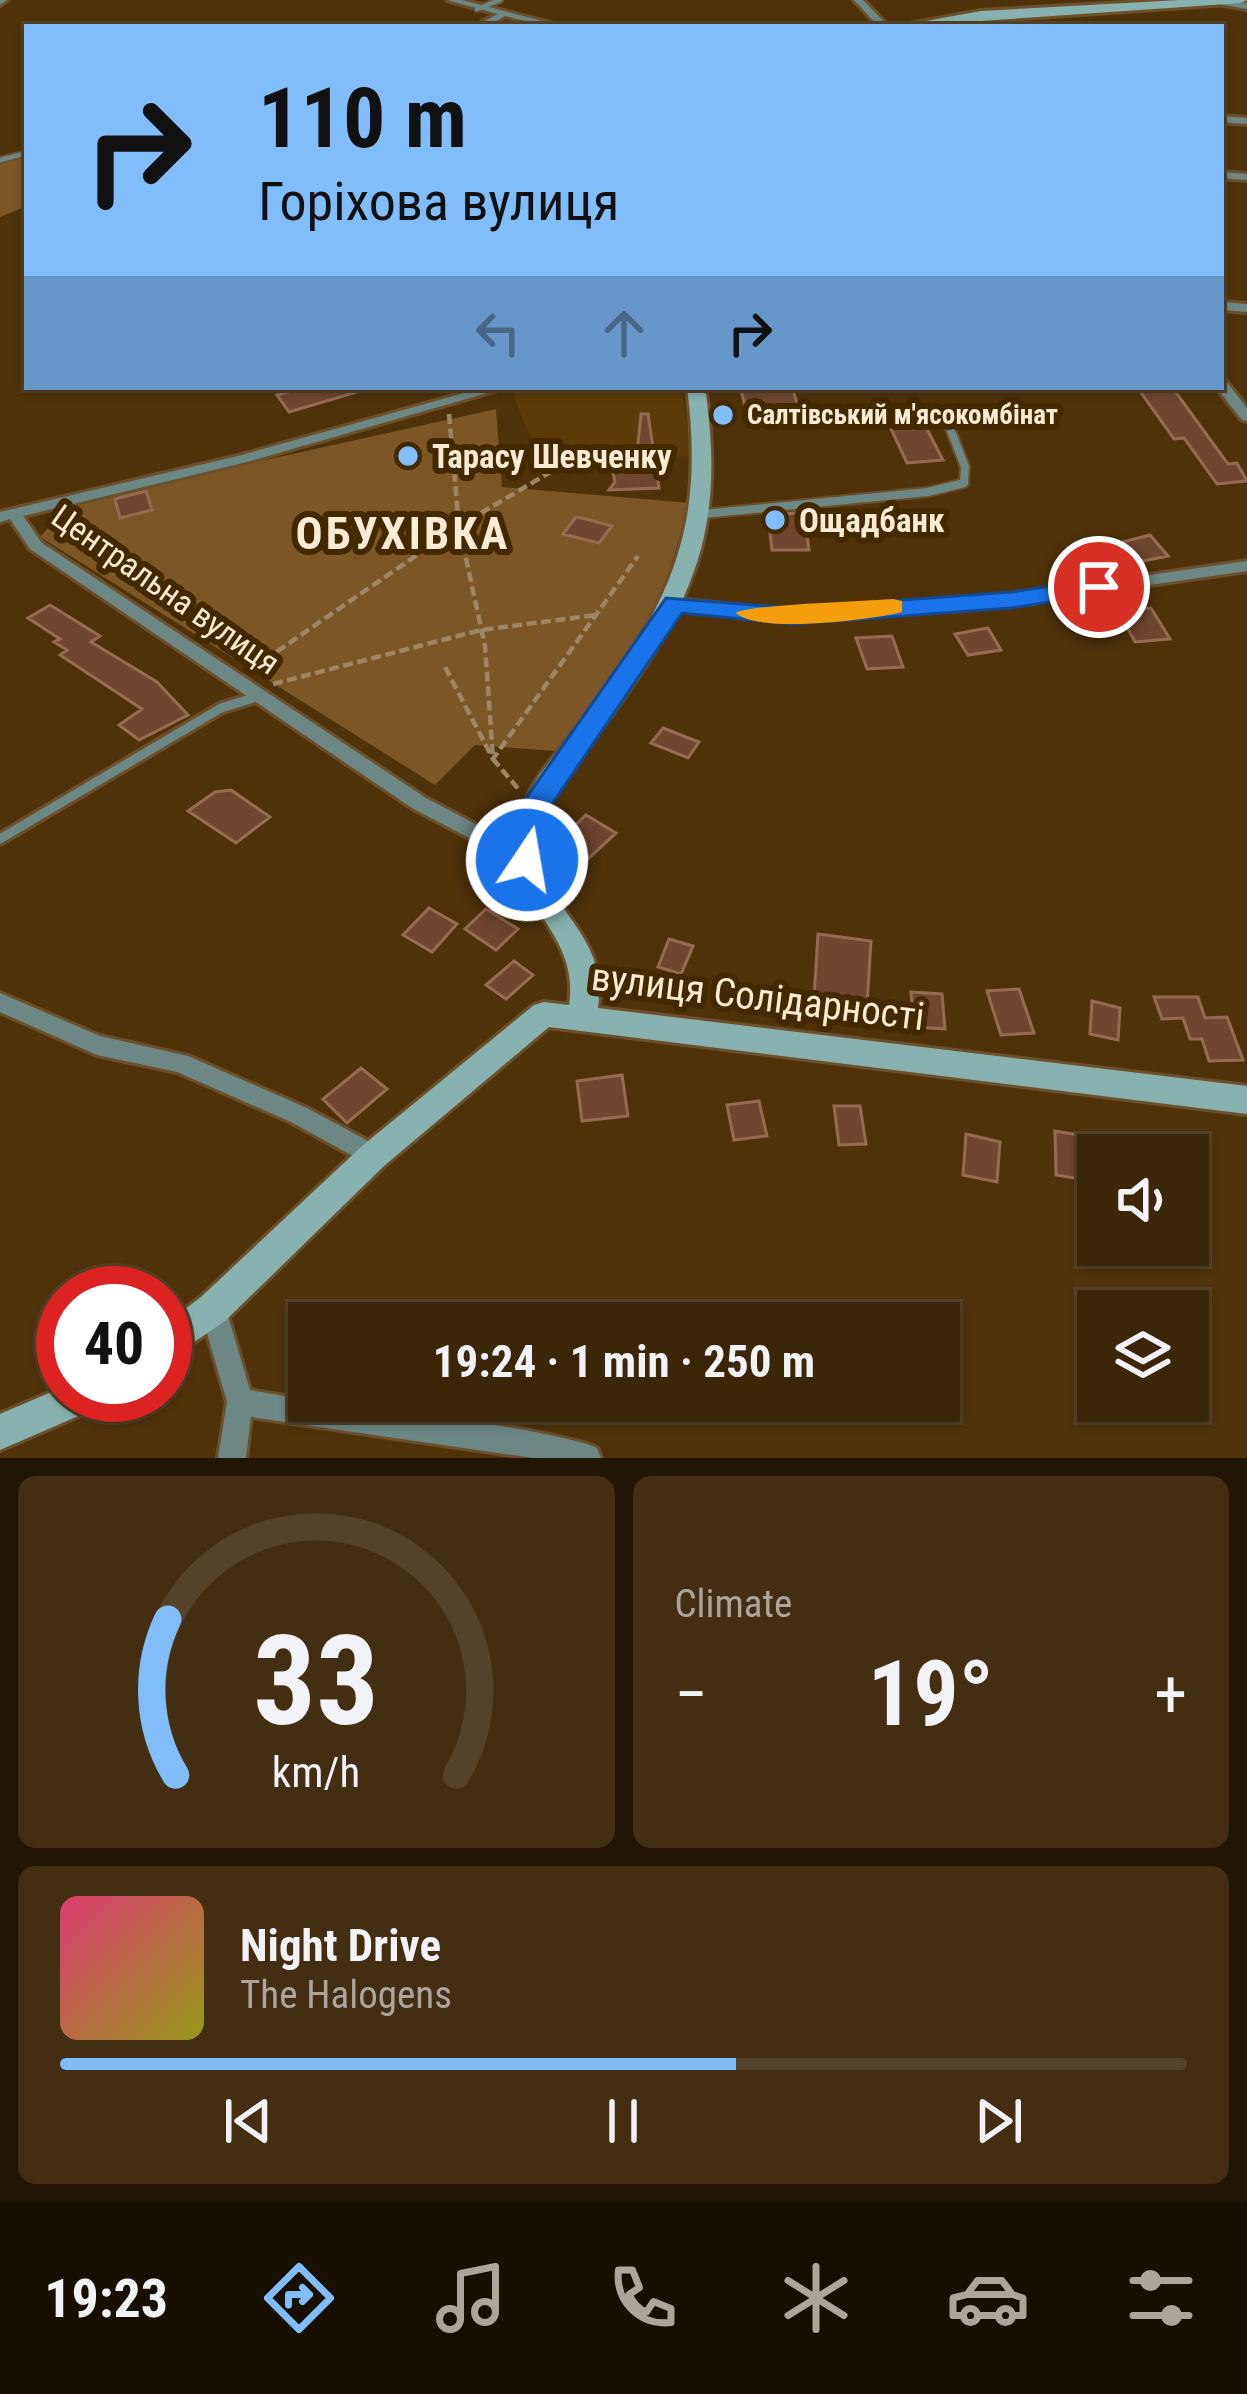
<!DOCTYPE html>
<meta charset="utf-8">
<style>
body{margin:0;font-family:"Roboto Condensed",sans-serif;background:#432e12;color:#f1f3f6;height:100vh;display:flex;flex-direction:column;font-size:45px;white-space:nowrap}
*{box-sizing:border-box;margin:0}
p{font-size:39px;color:#aca59c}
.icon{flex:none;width:66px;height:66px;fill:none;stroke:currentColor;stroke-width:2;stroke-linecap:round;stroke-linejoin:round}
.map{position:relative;height:1458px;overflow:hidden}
.drawer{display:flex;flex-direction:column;gap:18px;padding:18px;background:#211504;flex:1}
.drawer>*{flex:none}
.banner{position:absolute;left:24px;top:24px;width:1200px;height:366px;border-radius:0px;box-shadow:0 3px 9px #0004,0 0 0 3px #554329;background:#81bdfa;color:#111;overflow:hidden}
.controls{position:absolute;left:1077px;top:1134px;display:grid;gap:24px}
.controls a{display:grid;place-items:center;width:132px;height:132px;border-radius:0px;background:#3c2608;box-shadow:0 3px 9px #0004,0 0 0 3px #554329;font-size:60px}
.speed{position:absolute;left:36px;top:1266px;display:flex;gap:24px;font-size:60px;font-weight:700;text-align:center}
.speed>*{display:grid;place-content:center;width:156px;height:156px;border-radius:50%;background:#3c2608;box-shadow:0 3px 9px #0004,0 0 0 3px #554329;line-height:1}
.speed .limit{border:18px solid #d22;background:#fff;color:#111}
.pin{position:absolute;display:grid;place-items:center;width:102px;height:102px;color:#fff;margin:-51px;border:6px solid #fff;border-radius:50%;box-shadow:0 3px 12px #0007}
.me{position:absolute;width:132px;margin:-66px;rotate:12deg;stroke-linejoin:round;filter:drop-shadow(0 0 9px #0008)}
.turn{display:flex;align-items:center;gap:42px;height:252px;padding:0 36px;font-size:54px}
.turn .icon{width:156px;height:156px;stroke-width:2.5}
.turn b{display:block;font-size:84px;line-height:102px}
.lanes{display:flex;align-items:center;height:114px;padding:0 36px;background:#0003;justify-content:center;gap:60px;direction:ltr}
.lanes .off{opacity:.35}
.big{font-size:90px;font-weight:700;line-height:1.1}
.drawer .card{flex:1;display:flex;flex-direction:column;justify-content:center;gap:18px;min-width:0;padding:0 42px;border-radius:18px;background:#432e12}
.drawer .dial{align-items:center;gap:0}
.dial svg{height:312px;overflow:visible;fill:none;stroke:#554329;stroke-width:7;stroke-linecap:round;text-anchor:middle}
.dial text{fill:#f1f3f6;stroke:none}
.song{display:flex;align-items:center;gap:36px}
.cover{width:144px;height:144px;border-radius:18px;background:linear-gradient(135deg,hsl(340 70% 55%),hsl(60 70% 35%))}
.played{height:12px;border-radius:6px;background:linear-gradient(90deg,#81bdfa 60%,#554329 60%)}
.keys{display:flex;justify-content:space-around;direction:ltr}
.heat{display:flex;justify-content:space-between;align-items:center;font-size:66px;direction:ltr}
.drawer .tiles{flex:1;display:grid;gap:18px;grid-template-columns:1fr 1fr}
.card:last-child{grid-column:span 2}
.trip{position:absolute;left:288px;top:1302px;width:672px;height:120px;border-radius:0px;background:#3c2608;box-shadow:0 3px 9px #0004,0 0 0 3px #554329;font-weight:700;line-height:120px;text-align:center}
.tabs{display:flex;height:192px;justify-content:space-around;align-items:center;background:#180f03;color:#aca59c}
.tabs .icon{width:84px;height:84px}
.tabs .on{color:#81bdfa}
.tabs b{font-size:54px;color:#f1f3f6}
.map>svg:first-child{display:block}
.built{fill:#5d3b09}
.green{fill:#7c5626}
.building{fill:#6f462e;stroke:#976b52;stroke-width:3}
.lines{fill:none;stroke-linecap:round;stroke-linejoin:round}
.lane-far2-casing{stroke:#6c502b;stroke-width:8}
.lane-far1-casing{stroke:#6c502b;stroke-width:12}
.lane-casing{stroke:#6c502b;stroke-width:15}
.street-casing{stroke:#6c502b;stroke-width:6}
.secondary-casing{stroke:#6c502b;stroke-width:6}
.path{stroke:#9e8565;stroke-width:4.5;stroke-dasharray:10 4.5;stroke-linecap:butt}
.lane-far2{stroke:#6d8785;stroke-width:4.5}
.lane-far1{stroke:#6d8785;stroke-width:8}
.lane{stroke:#6d8785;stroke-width:9}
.street{fill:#6d8785;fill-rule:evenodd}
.secondary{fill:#88b2af;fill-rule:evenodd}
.route{fill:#1a73e8;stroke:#114b97;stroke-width:3}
.slow{fill:#f59e0b}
.poi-dot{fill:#81bdfa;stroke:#442800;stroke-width:4.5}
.labels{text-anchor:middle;stroke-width:12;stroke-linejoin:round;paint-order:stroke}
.far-poi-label{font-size:27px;font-weight:bold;fill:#fdebd6;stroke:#442800;text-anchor:start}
.poi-label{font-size:33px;font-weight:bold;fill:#fdebd6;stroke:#442800;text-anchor:start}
.street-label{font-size:33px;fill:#fdebd6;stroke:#442800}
.near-street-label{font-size:39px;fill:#fdebd6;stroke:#442800}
.district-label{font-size:45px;font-weight:bold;letter-spacing:3px;fill:#fdebd6;stroke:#442800}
</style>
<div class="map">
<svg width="1247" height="1458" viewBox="0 0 1247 1458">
<rect width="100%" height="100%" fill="#50320a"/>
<!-- built -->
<path class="built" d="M539,387H681L692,456L540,462L513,394Z"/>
<!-- green -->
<path class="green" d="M27,156V206L0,217V163Z
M496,409L502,487L690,503L661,597L604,694L555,751L475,745L435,785L40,537L70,503Z"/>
<!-- building -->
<path class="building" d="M307,387H356L357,392L289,412L277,395Z
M740,387H792L804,425L751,428Z
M1137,387H1172L1228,464L1237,463L1247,481L1217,484L1184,438L1174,439Z
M918,412L943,460L907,463L884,414Z
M641,414H648L659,488L609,490L615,482L611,464L636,463Z
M146,491L152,510L120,518L115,499Z
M804,512L809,550H772L768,516Z
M576,517L586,519L612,526L599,543L563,534Z
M1150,535L1168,556L1098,570L1083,552Z
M50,605L100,636L91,642L157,682L188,715L139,740L119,725L142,709L60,655L67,650L54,642L60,639L28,618Z
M1151,608L1170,639L1135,642L1118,611Z
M988,628L1001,650L968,655L955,634Z
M892,636L903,667L867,669L856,638Z
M663,728L699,742L688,758L651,743Z
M231,790L270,817L236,843L188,811L215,792Z
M586,815L616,833L589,858L560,840Z
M429,908L457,924L432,952L403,935Z
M486,909L518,929L496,950L465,929Z
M818,934L871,941L867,1005L814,998Z
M669,939L693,946L681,974L658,967Z
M514,961L533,975L506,999L486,985Z
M1019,989L1034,1033L1001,1035L987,991Z
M911,992L942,994L945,1029L914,1027Z
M1154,997H1198L1205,1018L1227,1017L1243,1060L1209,1061L1202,1039H1190L1183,1018L1162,1019Z
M1092,1001L1120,1008L1118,1040L1090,1034Z
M361,1068L387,1089L347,1123L323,1099Z
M622,1075L628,1116L582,1121L577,1081Z
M759,1101L767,1136L734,1140L727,1105Z
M834,1106H860L866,1144L839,1145Z
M1055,1131L1091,1137L1092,1151L1098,1152V1182L1056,1175Z
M966,1134L1000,1142L997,1182L963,1175Z"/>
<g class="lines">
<defs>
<path id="lane-far2" d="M477,9L500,0
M0,160L27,153"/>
<path id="lane-far1" d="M703,514L928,492L964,483L965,467L948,423"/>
<path id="lane" d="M0,839L221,708L260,696"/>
<path id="street" d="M0,0H7L0,5Z
M447,0H462L565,27H549L505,16L485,27H473L498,14Z
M854,0H863L889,27H879Z
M1220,0L1247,3V9L1219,4Z
M1221,116L1247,118V124L1221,122Z
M1221,172L1247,174V180L1221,178Z
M1221,302L1247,304V312L1221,310Z
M1221,380L1226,381L1247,408V421L1242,420L1216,387H1221Z
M486,387H508L247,462L23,516L42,543L426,798L534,855L537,860L534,865L527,868L412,808L30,549L10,519L0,522V512L238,456Z
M1247,561V571L1011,605L793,621L675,609L667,604L675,599L793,611L1011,595Z
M0,993L100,1036L188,1056L307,1108L381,1148L385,1156L381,1164L373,1167L291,1122L177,1072L97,1055L0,1012Z
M213,1296L222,1300L226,1309L250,1390C361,1411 476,1415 587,1444L597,1448L601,1458H533L251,1417L246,1458H218L227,1402L200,1309L204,1300Z"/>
<path id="secondary" d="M1180,0H1247L1241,3L893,27L981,11Z
M687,387H705C727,537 691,605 605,724C585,753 554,780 546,815C522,911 610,918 598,1008L1247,1086V1114L549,1027L384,1166L225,1321L165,1362V1324L201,1297L362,1146L534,1005L544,1002L569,1005C583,914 472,898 534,784C550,758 571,736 590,711C672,599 705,528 687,387Z
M63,1387V1395H105L99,1407L0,1450V1414Z"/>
</defs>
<!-- lane-far2 casing -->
<use href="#lane-far2" class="lane-far2-casing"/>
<!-- lane-far1 casing -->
<use href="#lane-far1" class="lane-far1-casing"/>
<!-- lane casing -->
<use href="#lane" class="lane-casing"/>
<!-- street casing -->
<use href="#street" class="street-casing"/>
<!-- secondary casing -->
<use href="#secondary" class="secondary-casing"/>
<!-- path -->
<path class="path" d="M449,414L459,526L485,646L493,759L520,791
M445,667L493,759L638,556
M253,668L459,526L559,467
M273,684L481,630L596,615"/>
<!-- lane-far2 -->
<use href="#lane-far2" class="lane-far2"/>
<!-- lane-far1 -->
<use href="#lane-far1" class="lane-far1"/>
<!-- lane -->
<use href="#lane" class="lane"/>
<!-- street -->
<use href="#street" class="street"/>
<!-- secondary -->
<use href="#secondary" class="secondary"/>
</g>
<!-- route -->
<path class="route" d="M1099,579L1108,582V593L1011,608L793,624L682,613L548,810L537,868L527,871L512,860L524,801L666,598L793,608L1011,592Z"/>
<!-- slow -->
<path class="slow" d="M893,599L902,601V612C871,620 758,634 736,613C744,605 869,601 893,599Z"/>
<!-- markers -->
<g class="poi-dot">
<circle cx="723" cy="415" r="12"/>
<circle cx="408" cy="456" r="12"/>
<circle cx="775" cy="520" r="12"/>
</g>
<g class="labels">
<!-- far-poi labels -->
<g class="far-poi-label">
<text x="747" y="424">Салтівський м'ясокомбінат</text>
</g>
<!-- poi labels -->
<g class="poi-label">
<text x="432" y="468">Тарасу Шевченку</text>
<text x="799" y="532">Ощадбанк</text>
</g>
<!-- street labels -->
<g class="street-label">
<text transform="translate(166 589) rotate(35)" y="12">Центральна вулиця</text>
</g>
<!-- near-street labels -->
<g class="near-street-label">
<text transform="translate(758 996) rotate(7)" y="14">вулиця Солідарності</text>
</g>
<!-- district labels -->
<g class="district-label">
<text x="403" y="549">ОБУХІВКА</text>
</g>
</g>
</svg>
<div class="controls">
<a><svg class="icon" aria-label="sound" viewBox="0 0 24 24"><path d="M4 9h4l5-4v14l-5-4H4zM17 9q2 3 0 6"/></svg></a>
<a><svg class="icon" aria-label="layers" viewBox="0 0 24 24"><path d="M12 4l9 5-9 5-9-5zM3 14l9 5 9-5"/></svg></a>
</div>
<div class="speed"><div class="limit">40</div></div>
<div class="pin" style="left:1099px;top:587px;background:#d93025"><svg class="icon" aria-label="arrive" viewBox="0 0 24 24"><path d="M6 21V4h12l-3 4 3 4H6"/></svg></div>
<svg class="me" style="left:527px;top:860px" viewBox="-20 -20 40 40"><circle r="17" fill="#1a73e8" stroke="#fff" stroke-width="3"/><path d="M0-11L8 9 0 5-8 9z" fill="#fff"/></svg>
<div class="trip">19:24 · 1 min · 250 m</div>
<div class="banner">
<div class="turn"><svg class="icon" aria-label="right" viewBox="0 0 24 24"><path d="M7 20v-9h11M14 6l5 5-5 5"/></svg><div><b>110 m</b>Горіхова вулиця</div></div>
<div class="lanes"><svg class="icon off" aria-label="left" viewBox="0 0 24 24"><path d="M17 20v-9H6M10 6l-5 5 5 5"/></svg><svg class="icon off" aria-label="ahead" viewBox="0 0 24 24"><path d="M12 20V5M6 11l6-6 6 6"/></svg><svg class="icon" aria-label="right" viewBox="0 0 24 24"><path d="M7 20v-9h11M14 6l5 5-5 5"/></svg></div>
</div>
</div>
<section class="drawer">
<div class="tiles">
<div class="card dial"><svg viewBox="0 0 100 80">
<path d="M14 69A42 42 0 1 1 86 69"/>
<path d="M14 69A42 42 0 0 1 12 29" stroke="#81bdfa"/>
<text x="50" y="56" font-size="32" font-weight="700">33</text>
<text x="50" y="72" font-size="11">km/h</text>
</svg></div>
<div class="card"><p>Climate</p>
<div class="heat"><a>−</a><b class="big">19°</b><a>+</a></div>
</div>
<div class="card">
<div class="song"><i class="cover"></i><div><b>Night Drive</b><p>The Halogens</p></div></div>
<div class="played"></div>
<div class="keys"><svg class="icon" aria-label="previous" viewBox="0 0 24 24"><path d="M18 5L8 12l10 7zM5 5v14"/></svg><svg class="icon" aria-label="pause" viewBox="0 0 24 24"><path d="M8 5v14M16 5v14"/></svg><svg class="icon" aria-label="next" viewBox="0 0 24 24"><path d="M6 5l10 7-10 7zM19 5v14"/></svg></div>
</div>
</div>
</section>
<nav class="tabs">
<b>19:23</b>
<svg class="icon on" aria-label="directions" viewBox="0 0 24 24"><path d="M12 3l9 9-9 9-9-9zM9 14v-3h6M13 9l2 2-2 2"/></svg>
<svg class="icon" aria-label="music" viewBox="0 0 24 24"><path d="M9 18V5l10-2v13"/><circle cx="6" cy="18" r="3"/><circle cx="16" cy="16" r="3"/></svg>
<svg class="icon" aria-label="phone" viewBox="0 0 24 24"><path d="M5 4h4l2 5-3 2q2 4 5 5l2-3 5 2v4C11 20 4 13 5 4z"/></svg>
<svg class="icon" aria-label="climate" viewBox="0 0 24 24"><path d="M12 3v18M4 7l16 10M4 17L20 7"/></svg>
<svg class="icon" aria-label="car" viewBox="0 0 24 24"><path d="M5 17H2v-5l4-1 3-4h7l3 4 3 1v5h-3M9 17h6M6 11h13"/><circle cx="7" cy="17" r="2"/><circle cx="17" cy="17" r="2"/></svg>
<svg class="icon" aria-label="filters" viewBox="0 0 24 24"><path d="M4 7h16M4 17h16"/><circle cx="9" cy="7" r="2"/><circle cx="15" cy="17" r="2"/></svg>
</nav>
